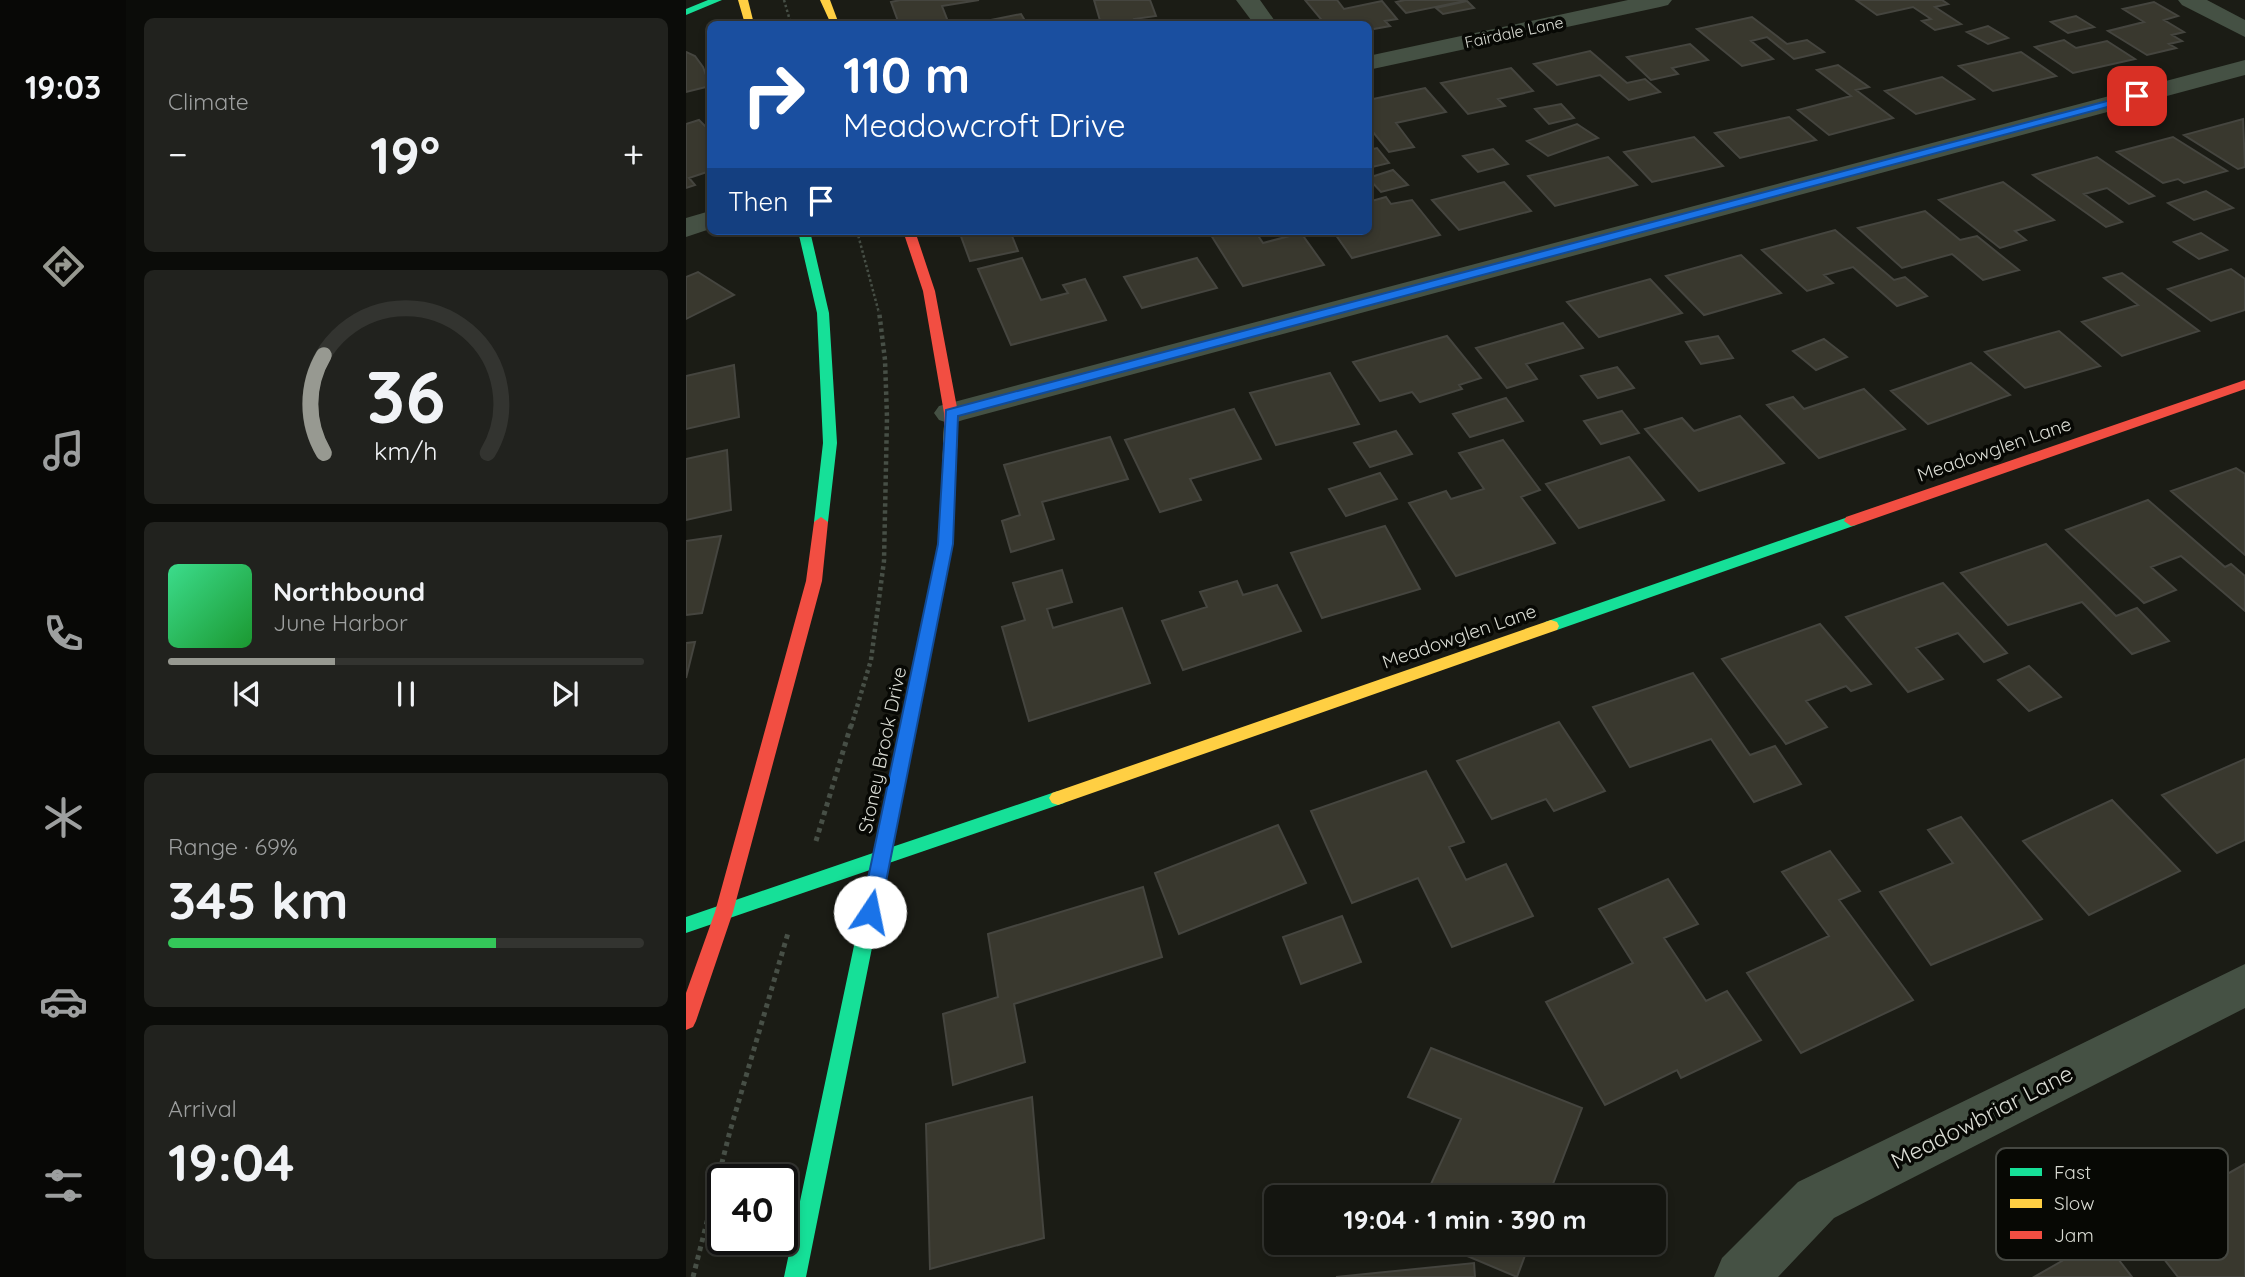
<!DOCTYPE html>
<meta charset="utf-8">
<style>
body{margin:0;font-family:Quicksand,sans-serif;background:#21221e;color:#f1f3f6;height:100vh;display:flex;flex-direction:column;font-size:26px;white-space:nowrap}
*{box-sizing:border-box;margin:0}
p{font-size:23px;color:#9d9f9f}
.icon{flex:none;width:38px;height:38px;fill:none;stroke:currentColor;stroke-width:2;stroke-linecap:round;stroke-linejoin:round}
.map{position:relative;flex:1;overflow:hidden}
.side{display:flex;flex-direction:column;gap:18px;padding:18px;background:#0b0c09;width:560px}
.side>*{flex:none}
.guide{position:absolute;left:21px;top:21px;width:665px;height:214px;border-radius:10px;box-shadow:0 4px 10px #0003,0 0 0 2px #333430;background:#1a4fa0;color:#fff;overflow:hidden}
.speed{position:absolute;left:21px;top:1164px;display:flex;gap:14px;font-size:35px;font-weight:700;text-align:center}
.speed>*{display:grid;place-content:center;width:91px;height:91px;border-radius:50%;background:#141510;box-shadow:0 4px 10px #0003,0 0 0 2px #333430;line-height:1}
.speed .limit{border:4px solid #111;border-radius:10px;background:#fff;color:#111}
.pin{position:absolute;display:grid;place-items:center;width:60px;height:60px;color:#fff;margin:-30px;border-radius:14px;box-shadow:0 4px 10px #0006}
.me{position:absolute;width:77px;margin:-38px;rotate:11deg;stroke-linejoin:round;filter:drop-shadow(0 0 5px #0008)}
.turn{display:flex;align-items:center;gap:24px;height:147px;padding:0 21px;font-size:32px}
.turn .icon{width:91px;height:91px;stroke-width:2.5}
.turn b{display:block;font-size:49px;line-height:60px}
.then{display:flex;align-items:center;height:66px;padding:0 21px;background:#0003;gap:14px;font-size:26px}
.big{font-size:52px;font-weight:800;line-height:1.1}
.side .card{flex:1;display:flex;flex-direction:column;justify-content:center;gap:10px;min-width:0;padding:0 24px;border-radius:10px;background:#21221e}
.side .dial{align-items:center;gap:0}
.dial svg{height:182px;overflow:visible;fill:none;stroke:#333430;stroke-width:7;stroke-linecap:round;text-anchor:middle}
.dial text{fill:#f1f3f6;stroke:none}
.song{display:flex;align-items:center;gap:21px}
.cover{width:84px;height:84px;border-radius:10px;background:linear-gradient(135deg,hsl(150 70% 55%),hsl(130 70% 35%))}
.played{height:7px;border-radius:4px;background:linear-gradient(90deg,#979991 35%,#333430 35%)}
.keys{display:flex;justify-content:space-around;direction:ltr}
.heat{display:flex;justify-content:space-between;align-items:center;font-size:38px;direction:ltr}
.charge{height:10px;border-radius:5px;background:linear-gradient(90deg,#34c759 69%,#333430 0)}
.trip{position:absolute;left:578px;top:1185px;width:402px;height:70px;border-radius:10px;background:#141510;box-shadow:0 4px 10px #0003,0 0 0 2px #333430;font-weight:800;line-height:70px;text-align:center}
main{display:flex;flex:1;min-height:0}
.tab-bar{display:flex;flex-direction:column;width:126px;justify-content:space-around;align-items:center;background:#080806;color:#9d9f9f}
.tab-bar .icon{width:49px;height:49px}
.tab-bar .active{color:#979991}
.tab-bar b{font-size:32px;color:#f1f3f6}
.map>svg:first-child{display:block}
.building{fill:#39382e;stroke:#45453f;stroke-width:2}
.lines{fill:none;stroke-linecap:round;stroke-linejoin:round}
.path-far2{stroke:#474f46;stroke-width:2.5;stroke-dasharray:2.5 2.5;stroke-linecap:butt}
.path-far1{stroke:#474f46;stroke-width:4.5;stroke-dasharray:3.5 3.5;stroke-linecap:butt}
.path{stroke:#474f46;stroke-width:5;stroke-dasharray:4.5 4.5;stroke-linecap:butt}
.street{fill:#455144;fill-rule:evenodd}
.fast{fill:#16e098;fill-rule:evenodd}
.slow{fill:#ffcf43;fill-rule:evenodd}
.jam{fill:#f24e42;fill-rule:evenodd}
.route{fill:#1a73e8;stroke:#114b97;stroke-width:2}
.labels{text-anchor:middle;stroke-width:7;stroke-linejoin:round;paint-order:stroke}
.far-street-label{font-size:16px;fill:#dadcd4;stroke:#070804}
.street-label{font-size:19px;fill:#dadcd4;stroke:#070804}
.near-street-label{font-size:23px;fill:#dadcd4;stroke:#070804}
.key{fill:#070804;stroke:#464842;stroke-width:2}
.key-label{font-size:19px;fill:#dadcd4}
</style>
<main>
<nav class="tab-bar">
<b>19:03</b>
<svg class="icon active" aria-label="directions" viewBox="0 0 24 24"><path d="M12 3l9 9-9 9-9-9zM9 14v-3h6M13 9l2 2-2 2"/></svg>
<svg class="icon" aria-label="music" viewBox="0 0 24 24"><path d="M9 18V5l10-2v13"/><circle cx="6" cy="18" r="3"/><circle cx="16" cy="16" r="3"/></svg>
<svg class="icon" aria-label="phone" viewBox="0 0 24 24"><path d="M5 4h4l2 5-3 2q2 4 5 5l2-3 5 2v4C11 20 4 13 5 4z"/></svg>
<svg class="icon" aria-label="climate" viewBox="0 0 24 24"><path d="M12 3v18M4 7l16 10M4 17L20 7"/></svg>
<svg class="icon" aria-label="car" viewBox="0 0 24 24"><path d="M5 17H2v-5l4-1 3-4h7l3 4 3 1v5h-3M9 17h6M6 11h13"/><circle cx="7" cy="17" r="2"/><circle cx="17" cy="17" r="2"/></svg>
<svg class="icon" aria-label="filters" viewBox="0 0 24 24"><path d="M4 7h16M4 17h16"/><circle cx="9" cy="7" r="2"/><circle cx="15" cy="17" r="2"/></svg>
</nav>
<section class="side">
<div class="card"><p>Climate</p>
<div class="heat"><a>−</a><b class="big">19°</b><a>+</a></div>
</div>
<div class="card dial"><svg viewBox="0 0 100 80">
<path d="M14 69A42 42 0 1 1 86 69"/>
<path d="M14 69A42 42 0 0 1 14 26" stroke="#979991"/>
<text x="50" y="56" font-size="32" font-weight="700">36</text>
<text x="50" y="72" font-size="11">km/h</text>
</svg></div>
<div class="card">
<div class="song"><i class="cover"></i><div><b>Northbound</b><p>June Harbor</p></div></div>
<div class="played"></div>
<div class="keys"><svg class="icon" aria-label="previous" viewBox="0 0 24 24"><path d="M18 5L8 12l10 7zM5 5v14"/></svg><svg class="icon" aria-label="pause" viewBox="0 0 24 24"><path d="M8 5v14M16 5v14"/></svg><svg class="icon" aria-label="next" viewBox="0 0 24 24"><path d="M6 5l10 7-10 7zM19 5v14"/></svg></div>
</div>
<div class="card"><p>Range · 69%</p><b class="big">345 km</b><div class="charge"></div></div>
<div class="card"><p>Arrival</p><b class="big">19:04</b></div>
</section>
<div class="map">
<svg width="1559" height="1277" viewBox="0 0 1559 1277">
<rect width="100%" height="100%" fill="#1b1c15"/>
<!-- building -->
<path class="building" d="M214,0H293L256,6L263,24H213L205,2Z
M408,0H464L470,16L448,19L449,24H415Z
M619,0H651L658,9L696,1L711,19L699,21L704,26L682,30V24H639Z
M719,0H778L779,1L720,13L710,2Z
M1170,0H1256L1262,4L1249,7L1275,24L1249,30L1236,21L1245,19L1227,7L1191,15Z
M781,1L788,8L757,14L750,8Z
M1468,2L1492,16L1478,20L1498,32L1486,35L1496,41L1483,44L1490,48L1461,55L1422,31L1458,22L1437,9Z
M335,14L341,24L290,23Z
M1390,16L1408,27L1382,33L1365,22Z
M1066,17L1101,44L1121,40L1138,52L1108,59L1081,37L1065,41L1087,59L1056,66L1011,29Z
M1302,26L1322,38L1302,44L1281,32Z
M1378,40L1390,48L1421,41L1449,59L1387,73L1349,47Z
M1004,44L1022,60L986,68L992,74L965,80L941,57Z
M904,51L941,83L959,79L974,92L943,100L914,75L871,85L848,64Z
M0,52L9,56L17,67L24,86L0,92Z
M1335,52L1370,76L1307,91L1273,66Z
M1152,65L1183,87L1170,90L1207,118L1143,135L1112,110L1165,96L1131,70Z
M825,68L847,91L812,99L819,106L782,114L755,83Z
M1256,77L1288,99L1230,114L1199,91Z
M739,88L760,112L710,123L728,147L703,152L682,126V100Z
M875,104L888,118L863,124L849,109Z
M1103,117L1130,140L1054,158L1029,133Z
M1557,119L1559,167L1552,169L1498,135Z
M13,120L24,131V171L3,178L9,185L0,188V124Z
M891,124L912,138L862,156L841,141Z
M1008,137L1037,166L966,182L938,152Z
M1487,137L1541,171L1498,183L1492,179L1477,183L1431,152Z
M691,148L703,163L682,168V150Z
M807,149L822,164L792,172L777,156Z
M922,157L951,185L869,206L842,176Z
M1411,157L1468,196L1443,204L1421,188L1398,194L1436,222L1420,227L1347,175Z
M707,170L722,185L695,192L682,178Z
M818,182L845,211L773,230L746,200Z
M1317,182L1368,220L1329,231L1340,240L1314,248L1253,200Z
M1520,191L1547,208L1508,220L1482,203Z
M700,197L705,204L726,200L754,235L666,258L647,231H682V202Z
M1239,211L1274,240L1291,236L1333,270L1297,280L1266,254L1216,268L1172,228Z
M1149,230L1208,280L1219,277L1241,296L1211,306L1167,267L1138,275L1147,283L1121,291L1076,250Z
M273,231H324L332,251L284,261Z
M529,231H569L577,243L615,233L638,265L557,286L523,232Z
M1515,233L1541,250L1513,259L1488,242Z
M1055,255L1095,293L1018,315L980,276Z
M336,258L355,300L382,293L377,285L399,279L420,320L325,345L292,269Z
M511,258L531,288L456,308L438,277Z
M1545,269L1559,279V310L1525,321L1482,289Z
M12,272L48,295L0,319V277Z
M1436,273L1513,331L1436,356L1396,322L1452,305L1418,278Z
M964,279L996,313L913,337L881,302Z
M877,323L897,348L840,364L851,379L821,388L790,348Z
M1373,331L1414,366L1339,388L1299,352Z
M761,336L795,378L773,385L776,389L734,402L726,392L694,401L667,362Z
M1032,336L1047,358L1015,364L1000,342Z
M1138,339L1161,357L1130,370L1107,351Z
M1285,363L1324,395L1242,424L1205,391Z
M48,365L53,417L0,429V376Z
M931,367L948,388L912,398L895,376Z
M644,373L673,424L590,445L564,393Z
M1178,389L1219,429L1133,458L1081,405L1107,397L1118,409Z
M820,398L837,421L784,437L767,414Z
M548,409L575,459L504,479L515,500L474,512L439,440Z
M936,411L953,433L915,444L898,421Z
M1054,416L1098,463L1013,491L959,429L996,418L1008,431Z
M710,431L726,454L684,467L668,443Z
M424,437L442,479L356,502L368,539L325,552L316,521L334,515L318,465Z
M817,440L854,490L835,497L869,543L770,576L723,503L760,491L765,499L798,489L773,453Z
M41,450L45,510L0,520V459Z
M943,457L978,500L893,528L860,484Z
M1550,468L1559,474V555L1485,491Z
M694,473L711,499L660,516L643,489Z
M1462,500L1539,567L1545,564L1559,576V611L1495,556L1465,567L1490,590L1458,603L1380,530Z
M699,526L734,589L636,618L605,553Z
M35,536L16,613L0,615V541Z
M1360,544L1430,616L1451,608L1483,641L1446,654L1396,602L1322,625L1275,573Z
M376,570L386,602L361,609L367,628L436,608L464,683L343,721L316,627L339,620L327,583Z
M551,581L557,595L591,585L615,631L497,670L476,621L521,607L514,592Z
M1257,583L1321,653L1298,662L1272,633L1230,648L1257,679L1222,692L1160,617Z
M1134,624L1185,684L1165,691L1160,686L1120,701L1141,727L1100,744L1036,659Z
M9,642L0,678V643Z
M1343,666L1375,697L1343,711L1312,680Z
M1007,673L1064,755L1089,746L1115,784L1068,802L1025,739L944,767L907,707Z
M873,722L919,791L868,811L860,799L806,819L771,761Z
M1559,759V840L1531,853L1476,795Z
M740,771L778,842L763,847L780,880L820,864L847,916L766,947L732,878L666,903L625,811Z
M1426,800L1494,871L1403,915L1337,841Z
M1275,817L1356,919L1245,965L1194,892L1267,863L1242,830Z
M592,825L620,883L493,934L469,873Z
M1144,851L1174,891L1153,900L1227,1000L1115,1053L1061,973L1143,936L1096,872Z
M982,879L1012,924L978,938L1020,1001L1041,991L1075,1040L995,1078L991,1070L919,1105L860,1002L947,963L913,909Z
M457,887L476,957L328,1004L339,1062L267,1085L257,1014L312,997L302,934Z
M656,916L675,962L615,984L597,937Z
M745,1048L896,1108L862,1197H739L775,1119L722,1097Z
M346,1097L358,1238L244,1269L240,1124Z
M1559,1164V1277H1492L1460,1236L1493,1217L1484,1206Z
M1416,1238L1446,1277H1348Z
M748,1242H844L831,1277Z
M788,1263L789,1277H650Z"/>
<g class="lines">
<!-- path-far2 -->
<path class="path-far2" d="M98,0L105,24
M171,231L193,313"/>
<!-- path-far1 -->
<path class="path-far1" d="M165,727L185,660L198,561L201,417L199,360L193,311"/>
<!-- path -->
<path class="path" d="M130,841L165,725
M7,1277L44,1131L102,933"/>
<!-- street -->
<path class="street" d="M550,0H574L591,24H568Z
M942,0H986L982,5L974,7L682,70V56Z
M1492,0H1521L1559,20V37L1496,5Z
M1559,60V75L277,420L265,424L253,420L248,413L253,406Z
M24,211V229L0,237V218Z
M1559,964V1008L1148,1218L1092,1277H1028L1036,1258L1112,1182Z"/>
<!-- fast -->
<path class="fast" d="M22,0H36L0,15V9Z
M112,231H124L143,313L151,443L142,522L135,527L128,522L137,443L131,313Z
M1165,516L1172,521L1170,525L871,630H859L857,626L859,622Z
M226,703L232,704L234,709L206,847L372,791L378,793L381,798L378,803L203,863L120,1277H98L184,870L0,933V917L187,853L218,709L220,704Z"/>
<!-- slow -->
<path class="slow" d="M52,0H62L68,24H59Z
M134,0H144L153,24H145Z
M265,422L272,426L267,544L234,709L232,714H220L218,709L253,544L258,426Z
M865,620L871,622L873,626L871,630L372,805L366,803L363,798L366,793Z"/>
<!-- jam -->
<path class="jam" d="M217,231H229L249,291L272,413V426L265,430L258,426V413L237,291Z
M1559,380V389L1170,525L1165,526L1158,521L1160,517Z
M135,517L142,522L136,581L47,912L10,1021L7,1027L0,1030V993L29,912L120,581L128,522Z"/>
</g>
<!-- route -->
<path class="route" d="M1451,93L1456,96L1455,98L272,416L267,544L194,912L191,917L184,920L178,917L175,912L252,544L260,410Z"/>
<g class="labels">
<!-- far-street labels -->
<g class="far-street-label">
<text transform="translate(828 32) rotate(-12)" y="6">Fairdale Lane</text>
</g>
<!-- street labels -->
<g class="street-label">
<text transform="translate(1308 449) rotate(-19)" y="7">Meadowglen Lane</text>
<text transform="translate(773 636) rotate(-19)" y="7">Meadowglen Lane</text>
<text transform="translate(196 750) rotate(-78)" y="7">Stoney Brook Drive</text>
</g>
<!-- near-street labels -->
<g class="near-street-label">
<text transform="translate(1296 1117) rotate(-27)" y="8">Meadowbriar Lane</text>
</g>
</g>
<!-- legend -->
<rect x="1310" y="1148" width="232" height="112" rx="10" class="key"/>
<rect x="1324" y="1168" width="32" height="8" fill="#16e098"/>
<rect x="1324" y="1199" width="32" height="9" fill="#ffcf43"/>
<rect x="1324" y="1231" width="32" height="8" fill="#f24e42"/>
<g class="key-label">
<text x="1368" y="1179">Fast</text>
<text x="1368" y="1210">Slow</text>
<text x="1368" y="1242">Jam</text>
</g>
</svg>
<div class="speed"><div class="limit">40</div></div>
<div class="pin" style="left:1451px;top:96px;background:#d93025"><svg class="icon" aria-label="arrive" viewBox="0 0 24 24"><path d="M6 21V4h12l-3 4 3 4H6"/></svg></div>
<svg class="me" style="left:184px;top:912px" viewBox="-20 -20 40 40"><circle r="19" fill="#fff"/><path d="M0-13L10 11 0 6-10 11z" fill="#1a73e8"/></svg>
<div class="trip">19:04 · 1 min · 390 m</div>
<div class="guide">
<div class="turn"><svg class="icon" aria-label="right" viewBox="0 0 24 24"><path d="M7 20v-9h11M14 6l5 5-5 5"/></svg><div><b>110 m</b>Meadowcroft Drive</div></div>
<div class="then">Then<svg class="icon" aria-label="arrive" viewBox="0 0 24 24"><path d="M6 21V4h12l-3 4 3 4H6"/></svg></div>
</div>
</div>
</main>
